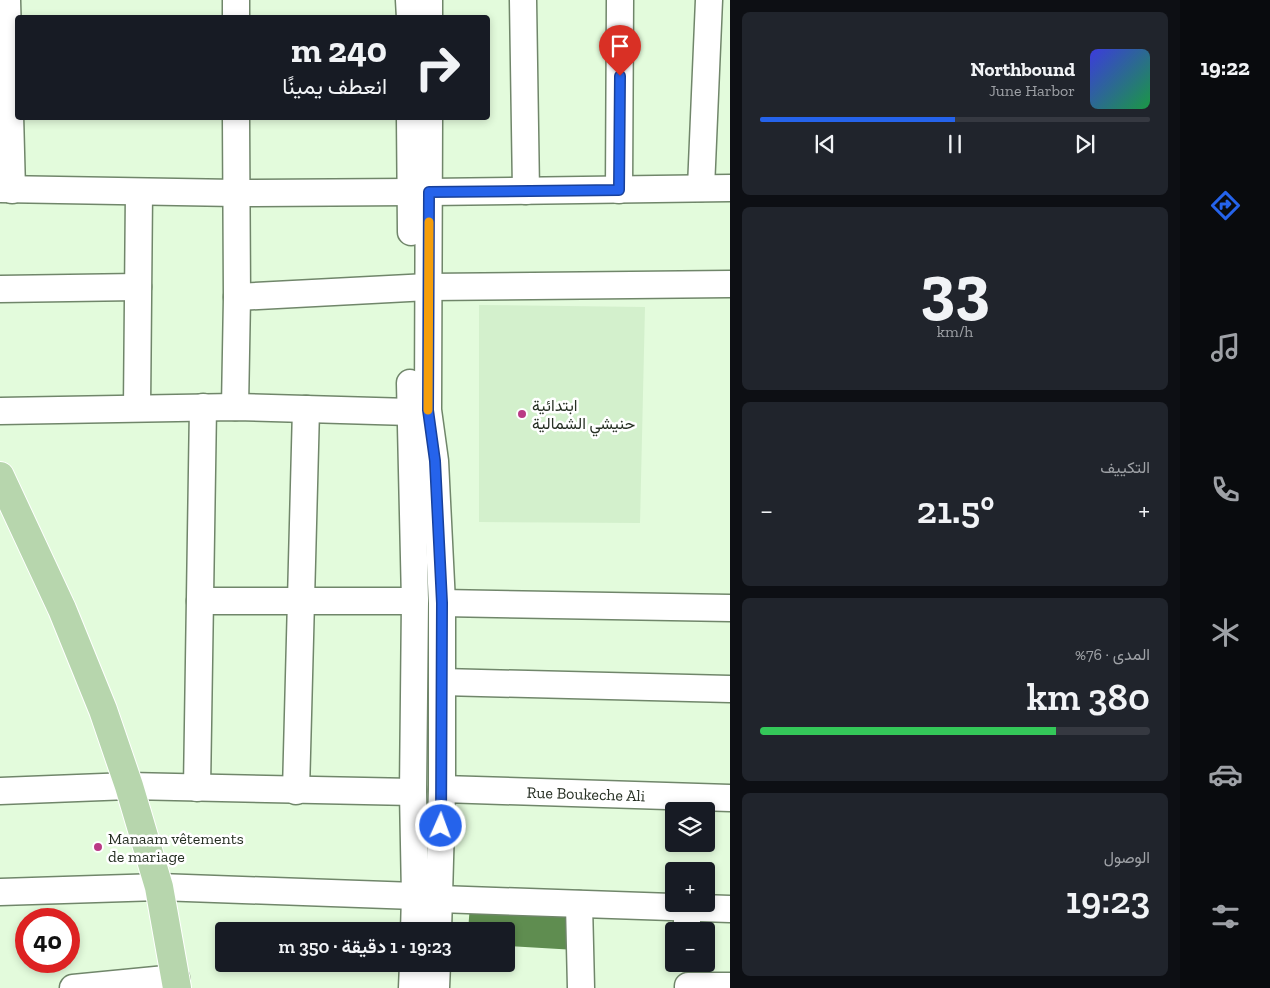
<!DOCTYPE html>
<html lang="ar">
<meta charset="utf-8">
<style>
body{margin:0;font-family:"Zilla Slab",Vazirmatn,serif;background:#20242c;color:#f1f3f6;direction:rtl;height:100vh;display:flex;flex-direction:column;font-size:19px;white-space:nowrap}
*{box-sizing:border-box;margin:0}
p{font-size:16px;color:#9ea1a6}
.icon{flex:none;width:28px;height:28px;fill:none;stroke:currentColor;stroke-width:2;stroke-linecap:round;stroke-linejoin:round}
.map{position:relative;flex:1;overflow:hidden;direction:ltr}
.details{display:flex;flex-direction:column;gap:12px;padding:12px;background:#0d0f14;width:450px}
.details>*{flex:none}
.top-card{position:absolute;left:15px;top:15px;width:475px;height:105px;border-radius:5px;box-shadow:0 2px 8px #0003;direction:rtl;background:#171b24;color:#f1f3f6;overflow:hidden}
.fabs{position:absolute;left:665px;top:802px;display:grid;gap:10px}
.fabs a{display:grid;place-items:center;width:50px;height:50px;border-radius:5px;background:#171b24;box-shadow:0 2px 8px #0003;font-size:25px}
.speed{position:absolute;left:15px;top:908px;display:flex;gap:10px;font-size:25px;font-weight:700;text-align:center}
.speed>*{display:grid;place-content:center;width:65px;height:65px;border-radius:50%;background:#171b24;box-shadow:0 2px 8px #0003;line-height:1}
.speed .limit{border:8px solid #d22;background:#fff;color:#111}
.pin{position:absolute;display:grid;place-items:center;width:42px;height:42px;color:#fff;margin:-51px -21px;border-radius:50% 50% 50% 0;rotate:-45deg;box-shadow:0 0 5px #0007}
.pin .icon{rotate:45deg}
.me{position:absolute;width:55px;margin:-28px;rotate:2deg;stroke-linejoin:round;filter:drop-shadow(0 0 4px #0008)}
.turn{display:flex;align-items:center;gap:18px;height:105px;padding:0 20px;font-size:22px}
.turn .icon{width:65px;height:65px;stroke-width:2.5}
.turn b{display:block;font-size:35px;line-height:42px}
.big{font-size:38px;font-weight:600;line-height:1.1}
.details .widget{flex:1;display:flex;flex-direction:column;justify-content:center;gap:8px;min-width:0;padding:0 18px;border-radius:8px;background:#20242c}
.details .dial{align-items:center;gap:0}
.dial b{font-size:65px;line-height:1}
.song{display:flex;align-items:center;gap:15px}
.cover{width:60px;height:60px;border-radius:8px;background:linear-gradient(135deg,hsl(240 70% 55%),hsl(140 70% 35%))}
.played{height:5px;border-radius:2px;background:linear-gradient(90deg,#2563eb 50%,#363941 50%)}
.keys{display:flex;justify-content:space-around;direction:ltr}
.heat{display:flex;justify-content:space-between;align-items:center;font-size:28px;direction:ltr}
.charge{height:8px;border-radius:4px;background:linear-gradient(90deg,#34c759 76%,#363941 0)}
.trip{position:absolute;left:215px;top:922px;width:300px;height:50px;border-radius:5px;background:#171b24;box-shadow:0 2px 8px #0003;font-weight:600;line-height:50px;text-align:center;direction:rtl}
main{display:flex;flex:1;min-height:0}
.menu{display:flex;flex-direction:column;width:90px;justify-content:space-around;align-items:center;background:#090b0e;color:#9ea1a6}
.menu .icon{width:35px;height:35px}
.menu .active{color:#2563eb}
.menu b{font-size:22px;color:#f1f3f6}
.map>svg:first-child{display:block}
.built{fill:#d3f0cc}
.building{fill:#5f8d50}
.lines{fill:none;stroke-linecap:round;stroke-linejoin:round}
.minor-casing{stroke:#70866a;stroke-width:29}
.major-casing{stroke:#fff;stroke-width:30}
.minor{stroke:#fff;stroke-width:26}
.major{stroke:#b7d6ad;stroke-width:28}
.route-casing{stroke:#184099;stroke-width:12}
.route{stroke:#2563eb;stroke-width:9}
.slow{stroke:#f59e0b;stroke-width:9}
.poi-dot{fill:#ba3a85;stroke:#fff;stroke-width:2}
.labels{text-anchor:middle;stroke-width:5;stroke-linejoin:round;paint-order:stroke}
.poi-label{font-size:16px;fill:#273024;stroke:#fff;text-anchor:start}
.street-label{font-size:16px;fill:#273024;stroke:#fff}
</style>
<main>
<nav class="menu">
<b>19:22</b>
<svg class="icon active" aria-label="directions" viewBox="0 0 24 24"><path d="M12 3l9 9-9 9-9-9zM9 14v-3h6M13 9l2 2-2 2"/></svg>
<svg class="icon" aria-label="music" viewBox="0 0 24 24"><path d="M9 18V5l10-2v13"/><circle cx="6" cy="18" r="3"/><circle cx="16" cy="16" r="3"/></svg>
<svg class="icon" aria-label="phone" viewBox="0 0 24 24"><path d="M5 4h4l2 5-3 2q2 4 5 5l2-3 5 2v4C11 20 4 13 5 4z"/></svg>
<svg class="icon" aria-label="climate" viewBox="0 0 24 24"><path d="M12 3v18M4 7l16 10M4 17L20 7"/></svg>
<svg class="icon" aria-label="car" viewBox="0 0 24 24"><path d="M5 17H2v-5l4-1 3-4h7l3 4 3 1v5h-3M9 17h6M6 11h13"/><circle cx="7" cy="17" r="2"/><circle cx="17" cy="17" r="2"/></svg>
<svg class="icon" aria-label="filters" viewBox="0 0 24 24"><path d="M4 7h16M4 17h16"/><circle cx="9" cy="7" r="2"/><circle cx="15" cy="17" r="2"/></svg>
</nav>
<section class="details">
<div class="widget">
<div class="song"><i class="cover"></i><div><b>Northbound</b><p>June Harbor</p></div></div>
<div class="played"></div>
<div class="keys"><svg class="icon" aria-label="previous" viewBox="0 0 24 24"><path d="M18 5L8 12l10 7zM5 5v14"/></svg><svg class="icon" aria-label="pause" viewBox="0 0 24 24"><path d="M8 5v14M16 5v14"/></svg><svg class="icon" aria-label="next" viewBox="0 0 24 24"><path d="M6 5l10 7-10 7zM19 5v14"/></svg></div>
</div>
<div class="widget dial"><b>33</b><p>km/h</p></div>
<div class="widget"><p>التكييف</p>
<div class="heat"><a>−</a><b class="big">21.5°</b><a>+</a></div>
</div>
<div class="widget"><p>المدى · 76%</p><b class="big">380 km</b><div class="charge"></div></div>
<div class="widget"><p>الوصول</p><b class="big">19:23</b></div>
</section>
<div class="map">
<svg width="730" height="988" viewBox="0 0 730 988">
<rect width="100%" height="100%" fill="#e3fbdc"/>
<!-- built -->
<path class="built" d="M479,305L645,307L640,523L479,522Z"/>
<!-- building -->
<path class="building" d="M470,905L577,908L576,950L506,946V931H468Z"/>
<g class="lines">
<defs>
<g id="minor">
<path d="M7,0L12,190"/>
<path d="M409,0L410,18"/>
<path d="M429,0V18"/>
<path d="M523,0L526,191"/>
<path d="M236,18V0"/>
<path d="M410,118L411,232"/>
<path d="M429,118L428,410L435,461L442,603V789L438,931"/>
<path d="M701,188L709,0"/>
<path d="M0,189L236,193L411,192"/>
<path d="M619,190L620,0"/>
<path d="M429,192L730,188"/>
<path d="M0,289L138,287"/>
<path d="M237,297L428,287L730,284"/>
<path d="M410,383L415,601L413,792L415,896L414,931"/>
<path d="M235,407L237,297L236,118"/>
<path d="M137,408L139,192"/>
<path d="M0,411L235,407L410,412L427,410"/>
<path d="M200,601H415"/>
<path d="M442,603L730,608"/>
<path d="M442,682L730,689"/>
<path d="M197,788L203,407"/>
<path id="s1" d="M442,789L730,798"/>
<path d="M0,791L129,786L413,792"/>
<path d="M296,791L306,409"/>
<path d="M0,892L159,887L415,896"/>
<path d="M439,899L730,909"/>
<path d="M579,904L581,988"/>
<path d="M687,907V931"/>
<path d="M73,988L176,978"/>
<path d="M412,988L413,964"/>
<path d="M436,988L437,964"/>
<path d="M688,988V986H730"/>
</g>
<path id="major" d="M0,476L62,609L103,710L129,786L159,887L177,988"/>
</defs>
<!-- minor casing -->
<use href="#minor" class="minor-casing"/>
<!-- major casing -->
<use href="#major" class="major-casing"/>
<!-- minor -->
<use href="#minor" class="minor"/>
<!-- major -->
<use href="#major" class="major"/>
</g>
<g class="lines">
<defs>
<path id="route" d="M441,826L442,603L435,461L428,410L429,192L619,190L620,76"/>
</defs>
<!-- route casing -->
<use href="#route" class="route-casing"/>
<!-- route -->
<use href="#route" class="route"/>
<!-- slow -->
<path class="slow" d="M428,410L429,222"/>
</g>
<!-- markers -->
<g class="poi-dot">
<circle cx="522" cy="414" r="5"/>
<circle cx="98" cy="847" r="5"/>
</g>
<g class="labels">
<!-- poi labels -->
<g class="poi-label">
<text x="532" y="411">ابتدائية<tspan x="532" dy="18">حنيشي الشمالية</tspan></text>
<text x="108" y="844">Manaam vêtements<tspan x="108" dy="18">de mariage</tspan></text>
</g>
<!-- street labels -->
<g class="street-label">
<text dy="6" stroke="none"><textPath href="#s1" startOffset="144">Rue Boukeche Ali</textPath></text>
</g>
</g>
</svg>
<div class="fabs">
<a><svg class="icon" aria-label="layers" viewBox="0 0 24 24"><path d="M12 4l9 5-9 5-9-5zM3 14l9 5 9-5"/></svg></a>
<a>+</a>
<a>−</a>
</div>
<div class="speed"><div class="limit">40</div></div>
<div class="pin" style="left:620px;top:76px;background:#d93025"><svg class="icon" aria-label="arrive" viewBox="0 0 24 24"><path d="M6 21V4h12l-3 4 3 4H6"/></svg></div>
<svg class="me" style="left:441px;top:826px" viewBox="-20 -20 40 40"><circle r="17" fill="#2563eb" stroke="#fff" stroke-width="3"/><path d="M0-11L8 9 0 5-8 9z" fill="#fff"/></svg>
<div class="trip">19:23 · 1 دقيقة · 350 m</div>
<div class="top-card">
<div class="turn"><svg class="icon" aria-label="right" viewBox="0 0 24 24"><path d="M7 20v-9h11M14 6l5 5-5 5"/></svg><div><b>240 m</b>انعطف يمينًا</div></div>
</div>
</div>
</main>
